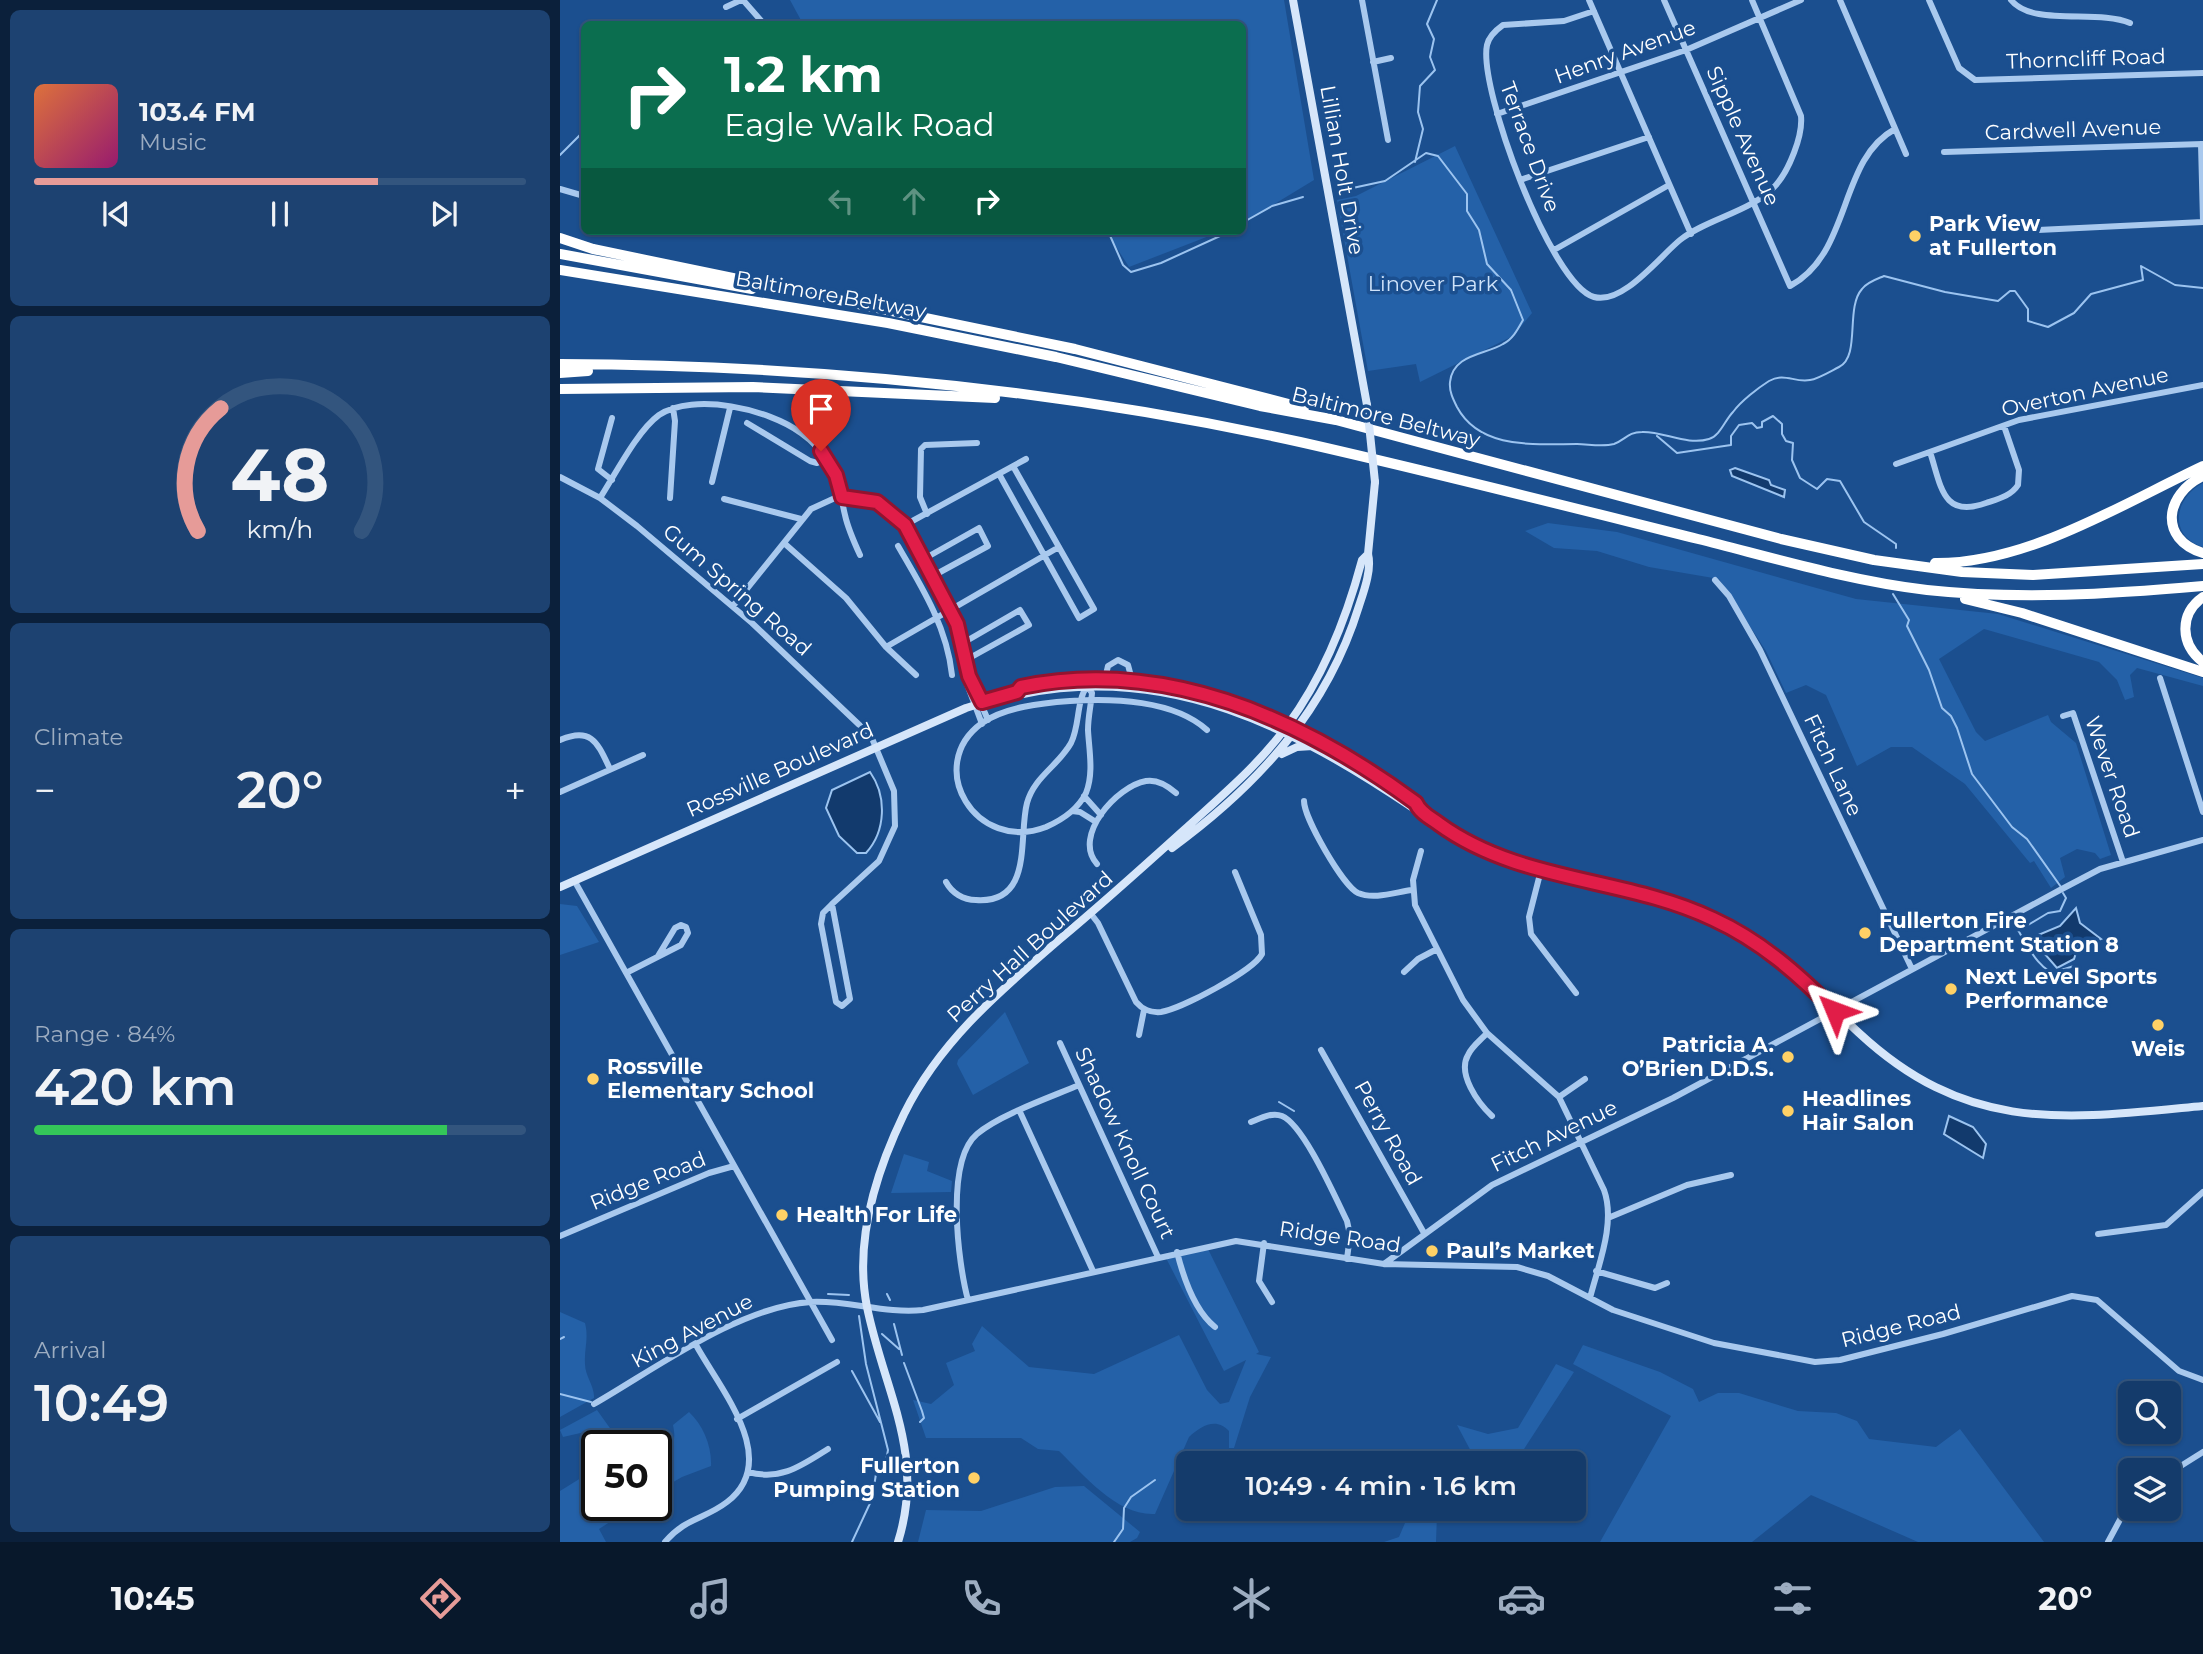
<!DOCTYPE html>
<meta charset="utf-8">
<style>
body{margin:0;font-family:Montserrat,sans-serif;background:#1d4271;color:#f1f3f6;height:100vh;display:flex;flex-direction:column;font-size:26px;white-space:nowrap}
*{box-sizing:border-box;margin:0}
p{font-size:23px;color:#9dadc1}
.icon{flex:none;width:38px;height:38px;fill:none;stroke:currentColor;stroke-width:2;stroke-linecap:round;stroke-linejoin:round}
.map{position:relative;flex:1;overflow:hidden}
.side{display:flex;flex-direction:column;gap:10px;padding:10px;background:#0b203b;width:560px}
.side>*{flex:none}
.guide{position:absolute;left:21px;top:21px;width:665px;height:214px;border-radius:10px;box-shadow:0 2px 5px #0004,0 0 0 2px #33557e;background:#0b6e4f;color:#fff;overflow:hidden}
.controls{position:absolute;left:1558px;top:1381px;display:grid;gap:14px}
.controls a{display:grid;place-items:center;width:63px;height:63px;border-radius:10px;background:#143b6b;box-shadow:0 2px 5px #0004,0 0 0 2px #33557e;font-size:35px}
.speed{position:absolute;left:21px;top:1430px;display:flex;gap:14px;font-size:35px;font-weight:700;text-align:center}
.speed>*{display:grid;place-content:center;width:91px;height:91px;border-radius:50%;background:#143b6b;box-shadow:0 2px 5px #0004,0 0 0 2px #33557e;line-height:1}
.speed .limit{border:4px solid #111;border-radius:10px;background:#fff;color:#111}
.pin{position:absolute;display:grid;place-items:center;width:60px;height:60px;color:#fff;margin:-72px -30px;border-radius:50% 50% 50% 0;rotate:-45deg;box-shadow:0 0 7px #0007}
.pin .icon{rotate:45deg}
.me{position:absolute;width:77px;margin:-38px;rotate:314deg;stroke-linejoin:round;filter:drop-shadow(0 0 5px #0008)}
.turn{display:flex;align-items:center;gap:24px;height:147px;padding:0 28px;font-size:32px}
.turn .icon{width:91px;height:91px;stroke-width:2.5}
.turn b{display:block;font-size:49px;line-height:60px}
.lanes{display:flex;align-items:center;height:66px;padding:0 28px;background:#0003;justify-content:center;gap:35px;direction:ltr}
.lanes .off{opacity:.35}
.big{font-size:52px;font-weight:600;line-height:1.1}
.side .widget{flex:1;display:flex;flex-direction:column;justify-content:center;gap:10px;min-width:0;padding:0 24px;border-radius:10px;background:#1d4271}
.side .dial{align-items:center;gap:0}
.dial svg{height:182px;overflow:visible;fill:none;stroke:#33557e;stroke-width:7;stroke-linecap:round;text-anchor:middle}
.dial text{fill:#f1f3f6;stroke:none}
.song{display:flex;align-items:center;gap:21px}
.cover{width:84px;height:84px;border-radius:10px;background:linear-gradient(135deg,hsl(20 70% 55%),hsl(320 70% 35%))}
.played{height:7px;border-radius:4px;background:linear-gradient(90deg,#e69b98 70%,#33557e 70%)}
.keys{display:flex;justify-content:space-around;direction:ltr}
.heat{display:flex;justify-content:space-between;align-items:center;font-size:38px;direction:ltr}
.charge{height:10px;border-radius:5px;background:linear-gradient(90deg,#34c759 84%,#33557e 0)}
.trip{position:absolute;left:616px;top:1451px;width:410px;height:70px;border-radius:10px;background:#143b6b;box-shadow:0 2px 5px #0004,0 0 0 2px #33557e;font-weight:600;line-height:70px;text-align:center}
.menu{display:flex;height:112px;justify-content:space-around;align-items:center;background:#08182b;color:#9dadc1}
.menu .icon{width:49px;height:49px}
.menu .active{color:#e69b98}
.menu b{font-size:32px;color:#f1f3f6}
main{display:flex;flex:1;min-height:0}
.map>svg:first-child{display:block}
.green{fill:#2461a8}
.water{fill:#123a6d;stroke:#9cc4f0;stroke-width:2}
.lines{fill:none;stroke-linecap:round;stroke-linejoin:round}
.stream{stroke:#9cc4f0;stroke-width:2}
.minor{stroke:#a9c9ee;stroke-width:6}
.secondary{stroke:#d6e6fa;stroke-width:8}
.motorway{stroke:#fff;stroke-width:10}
.secondary-bridge{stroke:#d6e6fa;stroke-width:8}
.route-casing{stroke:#92132f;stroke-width:18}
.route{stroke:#e11d48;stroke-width:12}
.poi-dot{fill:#ffd166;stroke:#1b4f8f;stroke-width:2.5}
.labels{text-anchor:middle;stroke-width:7;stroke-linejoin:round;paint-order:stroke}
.street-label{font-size:21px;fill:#fff;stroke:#1b4f8f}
.poi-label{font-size:21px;font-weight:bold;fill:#fff;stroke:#1b4f8f;text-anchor:start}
.park-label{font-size:21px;fill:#cfe3fa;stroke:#1b4f8f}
</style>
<main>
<section class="side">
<div class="widget">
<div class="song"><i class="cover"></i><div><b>103.4 FM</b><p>Music</p></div></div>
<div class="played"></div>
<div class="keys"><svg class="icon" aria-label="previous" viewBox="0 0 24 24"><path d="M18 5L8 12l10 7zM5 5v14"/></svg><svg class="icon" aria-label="pause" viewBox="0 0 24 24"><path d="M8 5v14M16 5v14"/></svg><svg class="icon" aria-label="next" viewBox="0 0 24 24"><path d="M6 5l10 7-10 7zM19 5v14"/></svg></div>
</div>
<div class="widget dial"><svg viewBox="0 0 100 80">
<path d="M14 69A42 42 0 1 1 86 69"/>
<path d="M14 69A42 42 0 0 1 24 15" stroke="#e69b98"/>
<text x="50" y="56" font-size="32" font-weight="700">48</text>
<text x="50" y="72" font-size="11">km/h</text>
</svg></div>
<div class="widget"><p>Climate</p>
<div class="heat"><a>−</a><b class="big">20°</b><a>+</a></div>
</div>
<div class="widget"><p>Range · 84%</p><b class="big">420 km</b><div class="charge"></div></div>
<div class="widget"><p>Arrival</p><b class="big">10:49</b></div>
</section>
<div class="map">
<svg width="1643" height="1542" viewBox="0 0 1643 1542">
<rect width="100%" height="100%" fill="#1b4f8f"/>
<!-- green -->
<path class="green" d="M230,0H724L754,180L683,223L682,24H243Z
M895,146L972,313L953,336L860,382L856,364L808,371L777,200L796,196Z
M546,231H662L569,267Z
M1643,483V547C1608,536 1614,498 1643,483Z
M988,523L1057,532L1296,599L1438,614L1643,678V686L1577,668L1570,675L1574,697L1565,700L1557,680L1539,662L1424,629L1379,659L1416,732L1425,741L1488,715L1491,722L1516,743L1551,855L1540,859L1535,853L1517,849L1500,858L1505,877L1491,888L1474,861L1470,863L1405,784L1352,747H1331L1297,766L1266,695L1246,685L1226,693L1206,651L1159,579L1089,567L1037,551L994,548L965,531Z
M0,904L17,906L39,942L0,955Z
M445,1012L469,1063L413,1095L397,1064L398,1060Z
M344,1154L369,1162L367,1171L392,1181L391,1192L331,1193Z
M648,1249L699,1352L696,1354L711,1357L690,1397L674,1448H669V1431C656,1417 641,1426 629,1437L595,1514C557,1516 524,1475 499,1451L478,1449L461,1438H366L353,1400L371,1404L394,1385L386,1363L415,1351L412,1344L422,1326L469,1367L534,1374L619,1335L647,1390L660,1404L669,1402L686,1360L664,1371L606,1258Z
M0,1312L25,1323C29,1339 24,1349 25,1364C25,1376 35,1387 34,1398L0,1417Z
M1023,1345L1100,1372L1133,1389L1139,1402L1158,1393H1179L1238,1411L1276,1413L1297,1421L1309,1439L1376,1447L1400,1429L1484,1542H1358L1251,1495L1192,1542H1040L1111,1416L1013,1364Z
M996,1364L1014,1372L955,1463H914V1457L897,1425L928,1434L958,1428Z
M37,1410L62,1445H39L25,1432L3,1437L0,1430Z
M129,1412C143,1425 152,1446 151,1466L122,1477L96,1492V1457C112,1447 117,1444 113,1425Z
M37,1468V1505H76L39,1529L46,1542H0V1491Z
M524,1486L580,1532L577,1538L570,1542H358L366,1510L421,1511L495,1487Z
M830,1509L910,1508V1509L903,1517L877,1514L876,1542H824L839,1537L848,1516Z"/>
<!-- water -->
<path class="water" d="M1175,468L1209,480L1211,485L1225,490L1224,497L1172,476L1170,470Z
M310,772C327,796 326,831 306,853H297L279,836L266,808L272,790Z
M1516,908L1520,923L1541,939L1526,945L1519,943L1514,959L1497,968L1471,938L1500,926Z
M1389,1116L1413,1127L1426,1144L1423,1158L1384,1134Z"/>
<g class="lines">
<!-- stream -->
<path class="stream" d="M0,155L24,131
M855,162L863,129L858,112L860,86L875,70L870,57L874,39L867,24L877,0
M788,189L825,181L866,153L878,156L907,194V211L919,230L927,264L951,290L963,320C958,329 953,339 943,344C925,355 893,354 890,382C889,391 893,399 897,407C920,450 975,444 1017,444C1028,444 1042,447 1054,444C1065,440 1068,432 1082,432C1103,431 1127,446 1149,439C1160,436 1165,420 1173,412C1181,401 1198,388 1209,381C1225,372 1234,383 1250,380C1258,379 1271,371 1279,367C1301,356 1285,308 1302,289C1307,282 1317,279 1324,276L1385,292L1438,301L1450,291H1455L1468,309V321L1488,327L1514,313L1531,294L1583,280L1581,266L1615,285L1643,288
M682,223L712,206L743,197
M548,231L563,265L571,272L601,263L671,231
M1097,436L1117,453L1171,445V436L1179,425L1192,423L1197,428L1202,427V422L1213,416L1222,424V434L1226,441L1233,443L1232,460L1240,478L1257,489L1267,479L1280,481L1304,522L1336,544V548
M1333,594L1349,620L1347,626L1369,670L1382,708L1391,716L1397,728L1412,774L1452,827L1467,839L1501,887
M1503,893L1506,898L1500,911L1488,913L1468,925L1463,923L1458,930C1468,947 1481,974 1501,975V970L1514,966
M719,1102L734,1111
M268,1294L289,1295
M327,1294L330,1300
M334,1324L342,1355
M322,1334L339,1349
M0,1339L4,1337
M344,1363L362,1411L364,1418L360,1422
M292,1371L320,1422
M0,1394L31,1402
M292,1542L312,1499L316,1474L326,1461L328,1450L306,1364L299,1316
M554,1542L563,1529L564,1508L571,1497L595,1480"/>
<!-- minor -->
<path class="minor" d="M183,0L204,24
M802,0L828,140
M1029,0L1131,234
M1104,0L1230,286C1292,253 1278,160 1335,129
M1280,0L1346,154
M1369,0L1399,68L1415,80L1643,73
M1451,0C1472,27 1538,9 1570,23
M166,7L181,0
M1034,11L1004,21L943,25C936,30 929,36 927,45C918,88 991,285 1034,297C1063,305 1100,256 1120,240C1148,218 1192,212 1216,185C1229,170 1243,136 1241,116L1192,0
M813,62L831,58
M937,114L1126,50L1241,0
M1641,144L1643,221
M1384,152L1643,144
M960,180L1089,137
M0,189L24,196
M1478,230L1643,222
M994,250L1109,185
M187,423L250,461L257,463L267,459
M1370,452C1381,485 1382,519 1426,503C1438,499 1451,496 1458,485L1459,470L1444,426
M1336,464L1459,420L1643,385
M439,474L519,618L534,609L453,466
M0,477L40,498L77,526L192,623L311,736L334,791L335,826L319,861L272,904
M52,480L38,469L52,418
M152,482L170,408
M40,498C55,475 77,431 99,415C134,392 209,409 241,433C254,442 265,455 273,469C281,483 281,500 285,515C288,529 294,542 300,555
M110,498L115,421L113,408
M164,499L241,519
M367,514L360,497L361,449L365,445L417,443
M345,525L466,459
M224,543L286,598L326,647L356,675
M338,546C362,587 387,627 392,675
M362,560L419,528L428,546L371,577
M1155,580L1169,596L1200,650L1352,969
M173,606L251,509L275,498L308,499L324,507L345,525L397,624L409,676L407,684L422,724
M403,643L460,610L469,625L406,660
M326,647L499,547
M409,676L428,720
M1600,678L1643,812
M545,679L548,666L558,660L568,665L572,680
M527,686L532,693C531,705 528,717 528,730C529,750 534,773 526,793C518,809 502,820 486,827C416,854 363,766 422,723C445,707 482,703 510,701C552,698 614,700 647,730
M1503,716L1513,713L1563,862
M0,740C32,726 38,744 50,769
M0,792L83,755
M524,796L541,815
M744,801C744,818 783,886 798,893C814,900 836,892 852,890
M512,811L520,812L536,822
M861,851L853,880L855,905L903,1000L927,1033L999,1097L1044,1190C1056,1223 1038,1266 1030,1298
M537,864C512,836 557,786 586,781C598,779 608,786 616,793
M981,870L969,917L971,934L1016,993
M14,880L272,1340
M386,882C392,893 403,900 416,900C474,904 458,837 467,803C474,777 498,766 511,743C520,725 516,702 527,686
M272,904L290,999L282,1006L276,1002L261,924L263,913Z
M531,914L538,923L576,1002C583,1010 590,1013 601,1012C621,1009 693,971 702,954L701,935L675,872
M844,972L858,959L877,949
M66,973L121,945L128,933L126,927L121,925L115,928L98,956
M927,1033C921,1040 912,1046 908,1055C897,1074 918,1103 932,1116
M579,1035L584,1010
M500,1043L598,1257
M761,1050L864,1233
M999,1097L1025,1079
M460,1112L533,1271
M691,1122C701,1118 712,1112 722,1116C744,1125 776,1199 787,1221L790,1235L787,1259
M1048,1218L1127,1185L1171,1175
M1538,1234L1606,1225L1643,1192
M0,1236L149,1173L174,1166
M704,1243L699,1281L712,1302
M617,1252C623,1276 635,1311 655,1327
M824,1264L932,1185L1113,1098L1500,890L1540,869L1643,840
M1036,1271L1095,1288L1107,1283
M408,1300C398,1263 385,1161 417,1134C439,1115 491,1097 519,1085
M34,1404C95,1369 180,1306 251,1302C288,1300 325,1314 363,1310L676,1241L824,1264L957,1267L988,1276L1053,1310L1154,1343L1255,1362L1280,1360L1383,1334L1512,1296L1537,1300L1619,1371L1643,1380
M177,1419L277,1362
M188,1472C221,1481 241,1466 268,1449
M1608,1474L1643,1452
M105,1542C125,1518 145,1519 167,1502C222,1460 160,1389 136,1345
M1548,1542L1570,1501"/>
<!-- secondary -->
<path class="secondary" d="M733,0L807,405
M457,692L463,694C611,664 734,728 853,808L859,809C881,826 904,843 930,854C1000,884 1079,886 1149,917C1209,944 1252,989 1299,1033C1409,1135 1507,1119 1643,1106
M722,754L737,747L753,746
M612,848C698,785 767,710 799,606C804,591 812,569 808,554L815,482
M0,887L406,708L457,692L461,687C605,657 744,718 856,803L859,809
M338,1542C366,1453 324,1391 307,1307C294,1242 316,1172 344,1114C380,1041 440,991 500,939C542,904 583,867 624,830C660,797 698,766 727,726C764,676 786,620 802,560L808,554"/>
<!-- motorway -->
<path class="motorway" d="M0,238L33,249L515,349L744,408
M0,254L192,289
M0,270L328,323L496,357L700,406L776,420L1221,539L1314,560L1402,572L1473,575L1643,564
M0,364C248,365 498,389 740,442C873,472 1006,506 1138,539C1214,558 1290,581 1367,590C1460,600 1551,594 1643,586
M0,373L28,371
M0,389L193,387L435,398
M1643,476C1605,494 1598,539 1643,553
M1375,563C1467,564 1562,504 1643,466
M1643,597C1619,614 1620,644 1643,662
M1405,599L1462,613L1643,672"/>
<!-- secondary-bridge -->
<path class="secondary-bridge" d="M807,405L815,482"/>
</g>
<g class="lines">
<defs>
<path id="route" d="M261,451L276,475L282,497L317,502L345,525L397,624L409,676L422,702L457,692L461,687C606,657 742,719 856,803C860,813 871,818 879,824C960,883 1065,877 1153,919C1201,941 1238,974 1275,1011"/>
</defs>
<!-- route casing -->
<use href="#route" class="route-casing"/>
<!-- route -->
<use href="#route" class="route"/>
</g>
<!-- markers -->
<g class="poi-dot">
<circle cx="1355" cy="236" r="7"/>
<circle cx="1305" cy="933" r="7"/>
<circle cx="1391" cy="989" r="7"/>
<circle cx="1598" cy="1025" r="7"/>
<circle cx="1228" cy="1057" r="7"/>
<circle cx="33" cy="1079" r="7"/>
<circle cx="1228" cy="1111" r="7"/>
<circle cx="222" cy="1215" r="7"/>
<circle cx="872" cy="1251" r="7"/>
<circle cx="414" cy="1478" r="7"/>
</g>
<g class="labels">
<!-- street labels -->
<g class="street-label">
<text transform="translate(1065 52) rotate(-20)" y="7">Henry Avenue</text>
<text transform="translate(1526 59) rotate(-2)" y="7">Thorncliff Road</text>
<text transform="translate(1513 130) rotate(-2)" y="7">Cardwell Avenue</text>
<text transform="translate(1183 136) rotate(66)" y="7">Sipple Avenue</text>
<text transform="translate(970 147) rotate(70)" y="7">Terrace Drive</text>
<text transform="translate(782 170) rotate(80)" y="7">Lillian Holt Drive</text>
<text transform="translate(271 295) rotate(10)" y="7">Baltimore Beltway</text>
<text transform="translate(1525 392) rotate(-12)" y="7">Overton Avenue</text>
<text transform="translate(826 417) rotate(14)" y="7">Baltimore Beltway</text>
<text transform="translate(177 590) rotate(41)" y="7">Gum Spring Road</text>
<text transform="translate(1273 765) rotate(65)" y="7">Fitch Lane</text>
<text transform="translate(220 770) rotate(-24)" y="7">Rossville Boulevard</text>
<text transform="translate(1552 777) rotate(71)" y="7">Wever Road</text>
<text transform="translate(470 947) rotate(-42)" y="7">Perry Hall Boulevard</text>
<text transform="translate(828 1133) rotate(61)" y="7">Perry Road</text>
<text transform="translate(994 1136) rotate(-26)" y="7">Fitch Avenue</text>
<text transform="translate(565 1143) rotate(65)" y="7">Shadow Knoll Court</text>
<text transform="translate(88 1181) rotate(-22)" y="7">Ridge Road</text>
<text transform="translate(780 1237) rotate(8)" y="7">Ridge Road</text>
<text transform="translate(1341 1326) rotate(-14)" y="7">Ridge Road</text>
<text transform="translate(132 1331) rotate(-28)" y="7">King Avenue</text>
</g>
<!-- poi labels -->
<g class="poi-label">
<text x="1369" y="231">Park View<tspan x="1369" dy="24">at Fullerton</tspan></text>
<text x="1319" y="928">Fullerton Fire<tspan x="1319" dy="24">Department Station 8</tspan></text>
<text x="1405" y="984">Next Level Sports<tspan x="1405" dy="24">Performance</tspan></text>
<text x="1214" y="1052" text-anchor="end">Patricia A.<tspan x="1214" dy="24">O’Brien D.D.S.</tspan></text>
<text x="1598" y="1056" text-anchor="middle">Weis</text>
<text x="47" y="1074">Rossville<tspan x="47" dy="24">Elementary School</tspan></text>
<text x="1242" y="1106">Headlines<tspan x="1242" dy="24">Hair Salon</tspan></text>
<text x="236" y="1222">Health For Life</text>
<text x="886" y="1258">Paul’s Market</text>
<text x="400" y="1473" text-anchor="end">Fullerton<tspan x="400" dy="24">Pumping Station</tspan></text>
</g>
<!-- park labels -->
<g class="park-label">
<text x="873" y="291">Linover Park</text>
</g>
</g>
</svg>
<div class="controls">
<a><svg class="icon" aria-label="search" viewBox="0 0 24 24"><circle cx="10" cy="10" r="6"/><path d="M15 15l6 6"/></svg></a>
<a><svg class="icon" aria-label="layers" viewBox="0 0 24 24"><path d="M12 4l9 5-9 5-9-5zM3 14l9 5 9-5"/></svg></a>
</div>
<div class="speed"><div class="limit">50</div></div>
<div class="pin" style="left:261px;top:451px;background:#d93025"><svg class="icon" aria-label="arrive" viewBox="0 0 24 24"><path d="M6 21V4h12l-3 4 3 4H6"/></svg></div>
<svg class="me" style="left:1275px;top:1011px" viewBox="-20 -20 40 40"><path d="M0-17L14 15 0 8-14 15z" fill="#e11d48" stroke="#fff" stroke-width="4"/></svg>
<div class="trip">10:49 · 4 min · 1.6 km</div>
<div class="guide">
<div class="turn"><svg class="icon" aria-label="right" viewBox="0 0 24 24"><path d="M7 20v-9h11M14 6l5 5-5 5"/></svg><div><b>1.2 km</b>Eagle Walk Road</div></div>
<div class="lanes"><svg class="icon off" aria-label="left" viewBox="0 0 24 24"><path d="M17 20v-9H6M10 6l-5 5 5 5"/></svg><svg class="icon off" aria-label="ahead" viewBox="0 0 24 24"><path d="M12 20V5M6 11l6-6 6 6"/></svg><svg class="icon" aria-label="right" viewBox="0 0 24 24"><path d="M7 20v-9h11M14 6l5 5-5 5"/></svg></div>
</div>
</div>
</main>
<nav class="menu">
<b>10:45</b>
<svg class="icon active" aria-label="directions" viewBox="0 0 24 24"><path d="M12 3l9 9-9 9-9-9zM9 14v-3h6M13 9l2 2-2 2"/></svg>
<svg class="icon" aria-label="music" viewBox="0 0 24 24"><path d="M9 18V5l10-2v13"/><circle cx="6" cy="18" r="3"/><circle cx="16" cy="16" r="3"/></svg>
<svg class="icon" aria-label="phone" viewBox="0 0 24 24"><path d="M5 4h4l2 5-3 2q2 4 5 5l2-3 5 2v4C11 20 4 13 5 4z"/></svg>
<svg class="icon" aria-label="climate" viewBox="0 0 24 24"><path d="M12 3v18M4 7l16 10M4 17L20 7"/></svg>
<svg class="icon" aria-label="car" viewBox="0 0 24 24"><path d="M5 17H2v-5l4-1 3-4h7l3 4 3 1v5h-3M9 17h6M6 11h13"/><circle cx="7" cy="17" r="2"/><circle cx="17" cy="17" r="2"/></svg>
<svg class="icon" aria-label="filters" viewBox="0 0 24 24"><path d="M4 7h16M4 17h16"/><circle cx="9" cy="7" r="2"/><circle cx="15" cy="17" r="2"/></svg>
<b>20°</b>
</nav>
